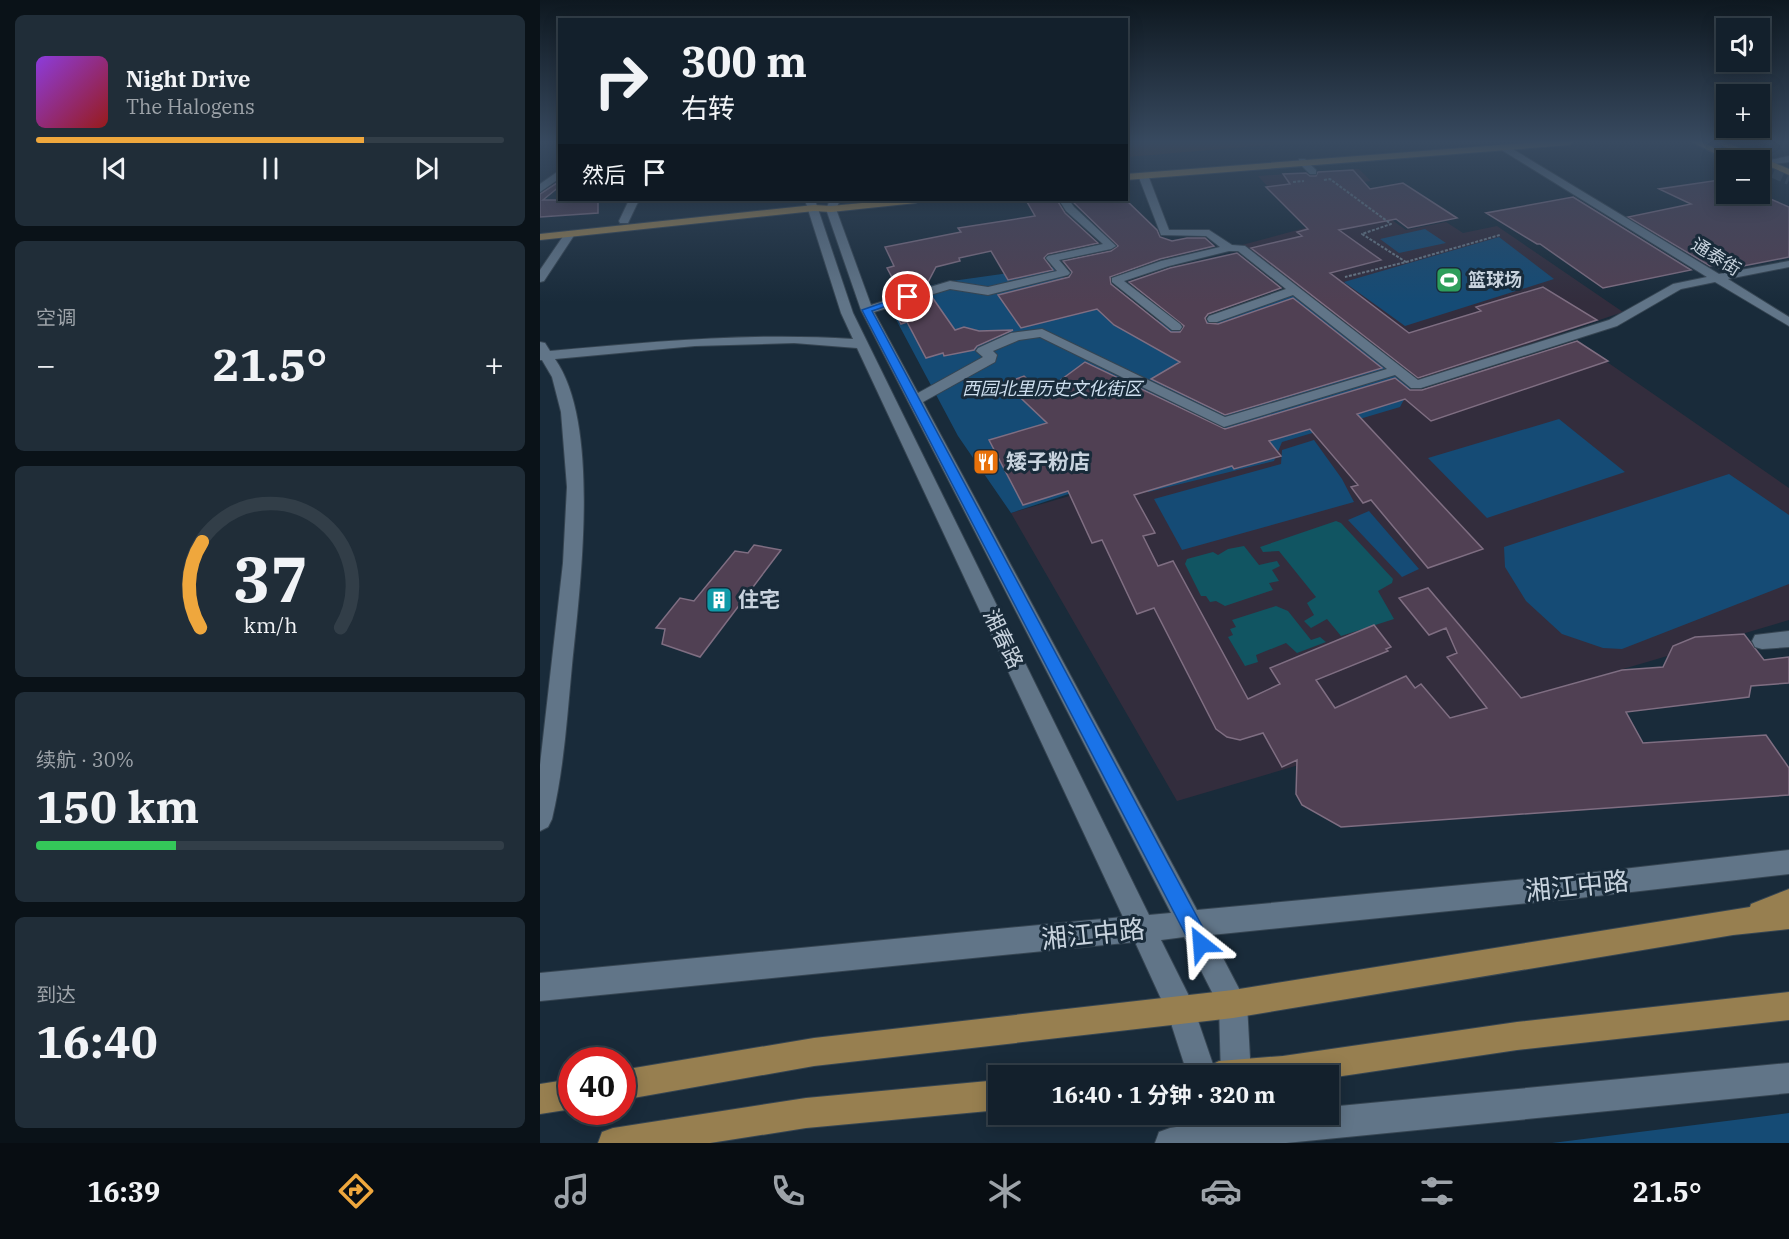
<!DOCTYPE html>
<html lang="zh">
<meta charset="utf-8">
<style>
body{margin:0;font-family:"IBM Plex Serif","Noto Sans SC",serif;background:#202d38;color:#f1f3f6;height:100vh;display:flex;flex-direction:column;font-size:22px;white-space:nowrap}
*{box-sizing:border-box;margin:0}
p{font-size:20px;color:#9da3a9}
.icon{flex:none;width:33px;height:33px;fill:none;stroke:currentColor;stroke-width:2;stroke-linecap:round;stroke-linejoin:round}
.map{position:relative;flex:1;overflow:hidden}
.details{display:flex;flex-direction:column;gap:15px;padding:15px;background:#0a1218;width:540px}
.details>*{flex:none}
.top-card{position:absolute;left:18px;top:18px;width:570px;height:183px;border-radius:0px;box-shadow:0 3px 15px #0003,0 0 0 2px #323e48;background:#13202c;color:#f1f3f6;overflow:hidden}
.fabs{position:absolute;left:1176px;top:18px;display:grid;gap:12px}
.fabs a{display:grid;place-items:center;width:54px;height:54px;border-radius:0px;background:#13202c;box-shadow:0 3px 15px #0003,0 0 0 2px #323e48;font-size:30px}
.speed{position:absolute;left:18px;top:1047px;display:flex;gap:12px;font-size:30px;font-weight:700;text-align:center}
.speed>*{display:grid;place-content:center;width:78px;height:78px;border-radius:50%;background:#13202c;box-shadow:0 3px 15px #0003,0 0 0 2px #323e48;line-height:1}
.speed .limit{border:9px solid #d22;background:#fff;color:#111}
.pin{position:absolute;display:grid;place-items:center;width:51px;height:51px;color:#fff;margin:-26px;border:3px solid #fff;border-radius:50%;box-shadow:0 2px 6px #0007}
.me{position:absolute;width:66px;margin:-33px;rotate:332deg;stroke-linejoin:round;filter:drop-shadow(0 0 4px #0008)}
.turn{display:flex;align-items:center;gap:21px;height:126px;padding:0 24px;font-size:27px}
.turn .icon{width:78px;height:78px;stroke-width:2.5}
.turn b{display:block;font-size:42px;line-height:51px}
.then{display:flex;align-items:center;height:57px;padding:0 24px;background:#0003;gap:12px;font-size:22px}
.big{font-size:45px;font-weight:700;line-height:1.1}
.details .card{flex:1;display:flex;flex-direction:column;justify-content:center;gap:9px;min-width:0;padding:0 21px;border-radius:9px;background:#202d38}
.details .dial{align-items:center;gap:0}
.dial svg{height:156px;overflow:visible;fill:none;stroke:#323e48;stroke-width:7;stroke-linecap:round;text-anchor:middle}
.dial text{fill:#f1f3f6;stroke:none}
.song{display:flex;align-items:center;gap:18px}
.cover{width:72px;height:72px;border-radius:9px;background:linear-gradient(135deg,hsl(270 70% 55%),hsl(0 70% 35%))}
.played{height:6px;border-radius:3px;background:linear-gradient(90deg,#efa73d 70%,#323e48 70%)}
.keys{display:flex;justify-content:space-around;direction:ltr}
.heat{display:flex;justify-content:space-between;align-items:center;font-size:33px;direction:ltr}
.charge{height:9px;border-radius:4px;background:linear-gradient(90deg,#34c759 30%,#323e48 0)}
.trip{position:absolute;left:448px;top:1065px;width:351px;height:60px;border-radius:0px;background:#13202c;box-shadow:0 3px 15px #0003,0 0 0 2px #323e48;font-weight:700;line-height:60px;text-align:center}
.tab-bar{display:flex;height:96px;justify-content:space-around;align-items:center;background:#080d12;color:#9da3a9}
.tab-bar .icon{width:42px;height:42px}
.tab-bar .selected{color:#efa73d}
.tab-bar b{font-size:27px;color:#f1f3f6}
main{display:flex;flex:1;min-height:0}
.map>svg:first-child{display:block}
.commercial{fill:#3e2b25}
.education{fill:#332d3d}
.green{fill:#154b75}
.water{fill:#115562}
.building{fill:#504053;stroke:#7f6e82;stroke-width:1.5}
.lines{fill:none;stroke-linecap:round;stroke-linejoin:round}
.major-tunnel{stroke:#334453;stroke-width:10;stroke-dasharray:10 4.5;stroke-linecap:butt}
.minor-casing{stroke:#364552;stroke-width:2}
.major-casing{stroke:#364552;stroke-width:2}
.path{stroke:#6c7a88;stroke-width:2;stroke-dasharray:3 1.5;stroke-linecap:butt}
.minor{fill:#617588;fill-rule:evenodd}
.major{fill:#977f50;fill-rule:evenodd}
.route{fill:#1a73e8;stroke:#114b97;stroke-width:1.5}
.labels{text-anchor:middle;stroke-width:6;stroke-linejoin:round;paint-order:stroke}
.far-street-label{font-size:18px;fill:#c8d3de;stroke:#192b3a}
.far-poi-label{font-size:18px;font-weight:bold;fill:#c8d3de;stroke:#192b3a;text-anchor:start}
.far-park-label{font-size:18px;font-style:italic;fill:#cddeee;stroke:#192b3a}
.poi-label{font-size:21px;font-weight:bold;fill:#c8d3de;stroke:#192b3a;text-anchor:start}
.street-label{font-size:21px;fill:#c8d3de;stroke:#192b3a}
.near-street-label{font-size:26px;fill:#c8d3de;stroke:#192b3a}
</style>
<main>
<section class="details">
<div class="card">
<div class="song"><i class="cover"></i><div><b>Night Drive</b><p>The Halogens</p></div></div>
<div class="played"></div>
<div class="keys"><svg class="icon" aria-label="previous" viewBox="0 0 24 24"><path d="M18 5L8 12l10 7zM5 5v14"/></svg><svg class="icon" aria-label="pause" viewBox="0 0 24 24"><path d="M8 5v14M16 5v14"/></svg><svg class="icon" aria-label="next" viewBox="0 0 24 24"><path d="M6 5l10 7-10 7zM19 5v14"/></svg></div>
</div>
<div class="card"><p>空调</p>
<div class="heat"><a>−</a><b class="big">21.5°</b><a>+</a></div>
</div>
<div class="card dial"><svg viewBox="0 0 100 80">
<path d="M14 69A42 42 0 1 1 86 69"/>
<path d="M14 69A42 42 0 0 1 15 25" stroke="#efa73d"/>
<text x="50" y="56" font-size="32" font-weight="700">37</text>
<text x="50" y="72" font-size="11">km/h</text>
</svg></div>
<div class="card"><p>续航 · 30%</p><b class="big">150 km</b><div class="charge"></div></div>
<div class="card"><p>到达</p><b class="big">16:40</b></div>
</section>
<div class="map">
<svg width="1249" height="1143" viewBox="0 0 1249 1143">
<rect width="100%" height="100%" fill="#192b3a"/>
<!-- commercial -->
<path class="commercial" d="M586,142H766L587,157Z"/>
<!-- education -->
<path class="education" d="M819,169L831,181L803,185L866,230L906,222L923,233L957,226L1083,312L878,382L702,245L787,222L749,210L718,176Z
M1044,346L1249,488V620L637,801L471,513Z"/>
<!-- green -->
<path class="green" d="M885,229L906,243L859,253L840,239Z
M959,237L1014,279L865,326L804,282Z
M513,267L535,289L611,317L638,331L751,292L870,388L860,407L742,442L734,461L608,492L592,473L471,513L418,436L344,297L405,282Z
M1019,419L1085,472L947,518L888,458Z
M774,440L802,479L814,502L642,550L614,499L741,464L742,450Z
M1189,474L1249,515V584L1082,649L1063,648L1022,634L986,601L965,567L964,547Z
M829,511L879,569L862,577L808,520Z
M1249,1113V1143H1012Z"/>
<!-- water -->
<path class="water" d="M796,521L801,523L853,579L852,583L838,591L854,619L801,636L787,619L771,628L764,621L774,615L767,603L776,597L739,551L723,552L720,547Z
M704,546L719,565L737,561L740,566L732,570L739,581L729,583L733,590L685,606L676,601L670,602L666,596H661L645,564L647,559L673,552L678,555L688,549Z
M736,606L748,611L771,640L780,637L786,642L757,653L746,643L716,655L718,662L705,666L688,637L693,635L690,629L696,627L692,620Z"/>
<!-- building -->
<path class="building" d="M813,170L830,189L863,183L917,218L868,228L856,219L799,230L841,260L790,273L869,333L941,311L936,307L1003,287L1057,320L878,378L711,248L762,236L757,232L768,229L726,187L750,184L743,174L766,173L770,176H776L778,172Z
M1186,179V194H1219L1249,207V257L1183,270L1174,265L1170,266L1088,217L1151,204L1119,189Z
M20,181V186L3,200H58V213L0,217V194Z
M1033,197L1151,270L1063,288L1000,244H997L946,213Z
M486,200H517L525,213L558,243L508,254L504,258L513,270L468,280L451,251L419,258L420,261L396,267L386,286L361,294L347,268L354,266L345,247L421,232L418,228L495,216Z
M531,200H586L617,230L620,237L632,241L647,238H665L674,246L620,259L570,277L571,284L631,332H640L644,326L589,282L630,268L697,253L741,288L668,314L665,318L667,323L678,324L753,298L842,368L685,415L611,379L640,362L574,325L557,309L481,328L458,295L529,277L532,272L523,261L571,251L578,246Z
M392,297L415,330L424,327L439,331L473,330L437,346L434,350L404,356L403,353L386,358L367,322L361,324L353,309Z
M1037,341L1068,361L891,421L865,399L817,414L943,549L888,568L831,500L823,503L811,487L818,485L770,429L729,441L741,456L694,469L692,466L594,495L615,533L603,536L618,566L633,561L708,699L740,684L730,668L834,625L851,647L846,649L848,651L776,680L795,708L866,676L875,688L881,684L910,718L947,708L907,657L917,653L906,628L889,635L859,598L888,588L981,698L1082,670L1123,667L1133,646L1155,637L1204,634L1224,660L1249,657V683L1211,686L1209,697L1086,712L1103,743L1226,735L1249,768V795L801,827L762,805L756,794L757,760L742,767L723,733L700,740L687,737L676,729L614,608L597,614L562,540L552,543L528,491L483,505L449,440L507,423L465,383L484,376L503,393L545,362L685,429L855,378L870,390H882Z
M214,545L241,550L160,657L122,644L125,629L116,628L140,598L154,601L195,551L208,553Z"/>
<g class="lines">
<!-- major-tunnel -->
<path class="major-tunnel" d="M1173,142L1216,160
M1220,167L1249,180"/>
<defs>
<path id="minor" d="M960,145H966L1179,274L1249,261V267L1188,279L1249,317V326L1175,282L1141,289L1077,326L881,388H871L855,375L684,427L500,337L479,340L453,351L457,355L455,362L383,402L657,910L1039,874L1249,850V874L1039,898L671,935L707,1004L711,1076H681L679,1006L644,937L621,940L651,1000L677,1076H648L628,1014L595,942L0,1001V973L583,917L317,348L254,343L155,346L15,359C61,424 40,587 32,665C27,717 24,768 12,819L8,827L0,831V765L23,563L27,487L21,412L12,377L2,360H0V342L5,343L10,351C112,342 211,332 313,339L301,313L265,200H275L313,313L609,915L631,913L321,310L286,209L290,200H300L296,209L331,305L410,281L448,287L517,271L506,258L508,256L563,244L526,211L519,200H529L534,207L576,246L571,249L519,260L530,273L528,275L448,295L410,289L334,312L378,393L443,357L436,351L438,348L471,333L502,329L685,417L847,369L753,295L677,322H669L667,319L669,316L746,289L698,251H689L629,266L584,281L640,324L642,327L640,330H632L572,282V278L621,261L680,247L666,236L621,235L598,175L600,173L608,175L629,230H669L692,245L705,246L878,380L1069,320L1133,284L1167,277L960,149Z
M1249,156V162L1226,165L1221,162Z
M759,159H765L776,170V174H770L759,163Z
M20,170V178L0,192V184Z
M89,200H99L88,223H80L79,221Z
M30,231L35,234L4,281L0,282V270L26,232Z
M1249,631V647L1222,649L1215,647L1212,641L1215,635Z
M1249,1063V1093L746,1143H615L619,1132L630,1128L649,1125V1114H679V1121H685L684,1114H714V1117L789,1114V1107L799,1106Z"/>
<path id="major" d="M1000,142H1033L1029,145L586,180V174Z
M1152,142H1162L1191,156L1184,158Z
M1174,142H1185L1249,169V175Z
M353,200H381L376,203L291,212L274,211L0,240V234L274,205L291,206Z
M1249,889V929L1193,935L693,1018L274,1066L82,1100V1070L274,1038L693,990L1210,907L1211,904Z
M1249,992V1020L977,1050L789,1078V1076H665L669,1066L679,1061L743,1056L977,1022Z
M32,1079V1109L0,1114V1084Z
M459,1080V1110L266,1128L170,1143H58L62,1132L73,1128L266,1098Z"/>
</defs>
<!-- minor casing -->
<use href="#minor" class="minor-casing"/>
<!-- major casing -->
<use href="#major" class="major-casing"/>
<!-- path -->
<path class="path" d="M784,180L790,179L851,224L822,234L866,262L805,277
M753,182L764,181
M866,262L960,235"/>
<!-- minor -->
<use href="#minor" class="minor"/>
<!-- major -->
<use href="#major" class="major"/>
</g>
<!-- sky -->
<linearGradient id="sky" x2="0" y2="1"><stop stop-color="#0e1820"/><stop offset="0.47" stop-color="#384a60"/><stop offset="1" stop-color="#384a60" stop-opacity="0"/></linearGradient>
<rect width="1249" height="302" fill="url(#sky)"/>
<!-- route -->
<path class="route" d="M365,295L373,297L332,311L668,937L671,944L668,951L661,954L654,951L322,310Z"/>
<!-- icons -->
<defs>
<symbol id="stadium-square" viewBox="-11 -11 22 22"><rect x="-9" y="-9" width="18" height="18" rx="4" fill="#2e9e5b" stroke="#192b3a"/><path d="M0-5a6.5 5 0 1 0 0 10a6.5 5 0 1 0 0-10ZM-3.5-1.8h7v3.6h-7Z" fill="#fff"/></symbol>
<symbol id="restaurant-square" viewBox="-11 -11 22 22"><rect x="-9" y="-9" width="18" height="18" rx="4" fill="#e8710a" stroke="#192b3a"/><path d="M-5-6h1v4h1v-4h1v4h1v-4h1v5L-1.5 .5V6h-2V.5L-5-1ZM5-6V6H3V1.5H1.5Q1.5-4 5-6Z" fill="#fff"/></symbol>
<symbol id="building-square" viewBox="-11 -11 22 22"><rect x="-9" y="-9" width="18" height="18" rx="4" fill="#0f9aa8" stroke="#192b3a"/><path d="M-4-6H4V6H1V3H-1V6H-4ZM-2.5-4.3h1.7v1.8h-1.7ZM.8-4.3h1.7v1.8H.8ZM-2.5-1h1.7V.8h-1.7ZM.8-1h1.7V.8H.8Z" fill="#fff"/></symbol>
</defs>
<g fill-rule="evenodd">
<use href="#stadium-square" x="894" y="265" width="30" height="30"/>
<use href="#restaurant-square" x="431" y="447" width="30" height="30"/>
<use href="#building-square" x="164" y="585" width="30" height="30"/>
</g>
<g class="labels">
<!-- far-street labels -->
<g class="far-street-label">
<text transform="translate(1176 257) rotate(32)" y="6">通泰街</text>
</g>
<!-- far-poi labels -->
<g class="far-poi-label">
<text x="928" y="286">篮球场</text>
</g>
<!-- far-park labels -->
<g class="far-park-label">
<text x="512" y="395">西园北里历史文化街区</text>
</g>
<!-- poi labels -->
<g class="poi-label">
<text x="466" y="469">矮子粉店</text>
<text x="198" y="607">住宅</text>
</g>
<!-- street labels -->
<g class="street-label">
<text transform="translate(463 639) rotate(64)" y="7">湘春路</text>
</g>
<!-- near-street labels -->
<g class="near-street-label">
<text transform="translate(1037 886) rotate(-6)" y="9">湘江中路</text>
<text transform="translate(553 934) rotate(-6)" y="9">湘江中路</text>
</g>
</g>
</svg>
<div class="fabs">
<a><svg class="icon" aria-label="sound" viewBox="0 0 24 24"><path d="M4 9h4l5-4v14l-5-4H4zM17 9q2 3 0 6"/></svg></a>
<a>+</a>
<a>−</a>
</div>
<div class="speed"><div class="limit">40</div></div>
<div class="pin" style="left:368px;top:297px;background:#d93025"><svg class="icon" aria-label="arrive" viewBox="0 0 24 24"><path d="M6 21V4h12l-3 4 3 4H6"/></svg></div>
<svg class="me" style="left:661px;top:944px" viewBox="-20 -20 40 40"><path d="M0-17L14 15 0 8-14 15z" fill="#1a73e8" stroke="#fff" stroke-width="4"/></svg>
<div class="trip">16:40 · 1 分钟 · 320 m</div>
<div class="top-card">
<div class="turn"><svg class="icon" aria-label="right" viewBox="0 0 24 24"><path d="M7 20v-9h11M14 6l5 5-5 5"/></svg><div><b>300 m</b>右转</div></div>
<div class="then">然后<svg class="icon" aria-label="arrive" viewBox="0 0 24 24"><path d="M6 21V4h12l-3 4 3 4H6"/></svg></div>
</div>
</div>
</main>
<nav class="tab-bar">
<b>16:39</b>
<svg class="icon selected" aria-label="directions" viewBox="0 0 24 24"><path d="M12 3l9 9-9 9-9-9zM9 14v-3h6M13 9l2 2-2 2"/></svg>
<svg class="icon" aria-label="music" viewBox="0 0 24 24"><path d="M9 18V5l10-2v13"/><circle cx="6" cy="18" r="3"/><circle cx="16" cy="16" r="3"/></svg>
<svg class="icon" aria-label="phone" viewBox="0 0 24 24"><path d="M5 4h4l2 5-3 2q2 4 5 5l2-3 5 2v4C11 20 4 13 5 4z"/></svg>
<svg class="icon" aria-label="climate" viewBox="0 0 24 24"><path d="M12 3v18M4 7l16 10M4 17L20 7"/></svg>
<svg class="icon" aria-label="car" viewBox="0 0 24 24"><path d="M5 17H2v-5l4-1 3-4h7l3 4 3 1v5h-3M9 17h6M6 11h13"/><circle cx="7" cy="17" r="2"/><circle cx="17" cy="17" r="2"/></svg>
<svg class="icon" aria-label="filters" viewBox="0 0 24 24"><path d="M4 7h16M4 17h16"/><circle cx="9" cy="7" r="2"/><circle cx="15" cy="17" r="2"/></svg>
<b>21.5°</b>
</nav>
